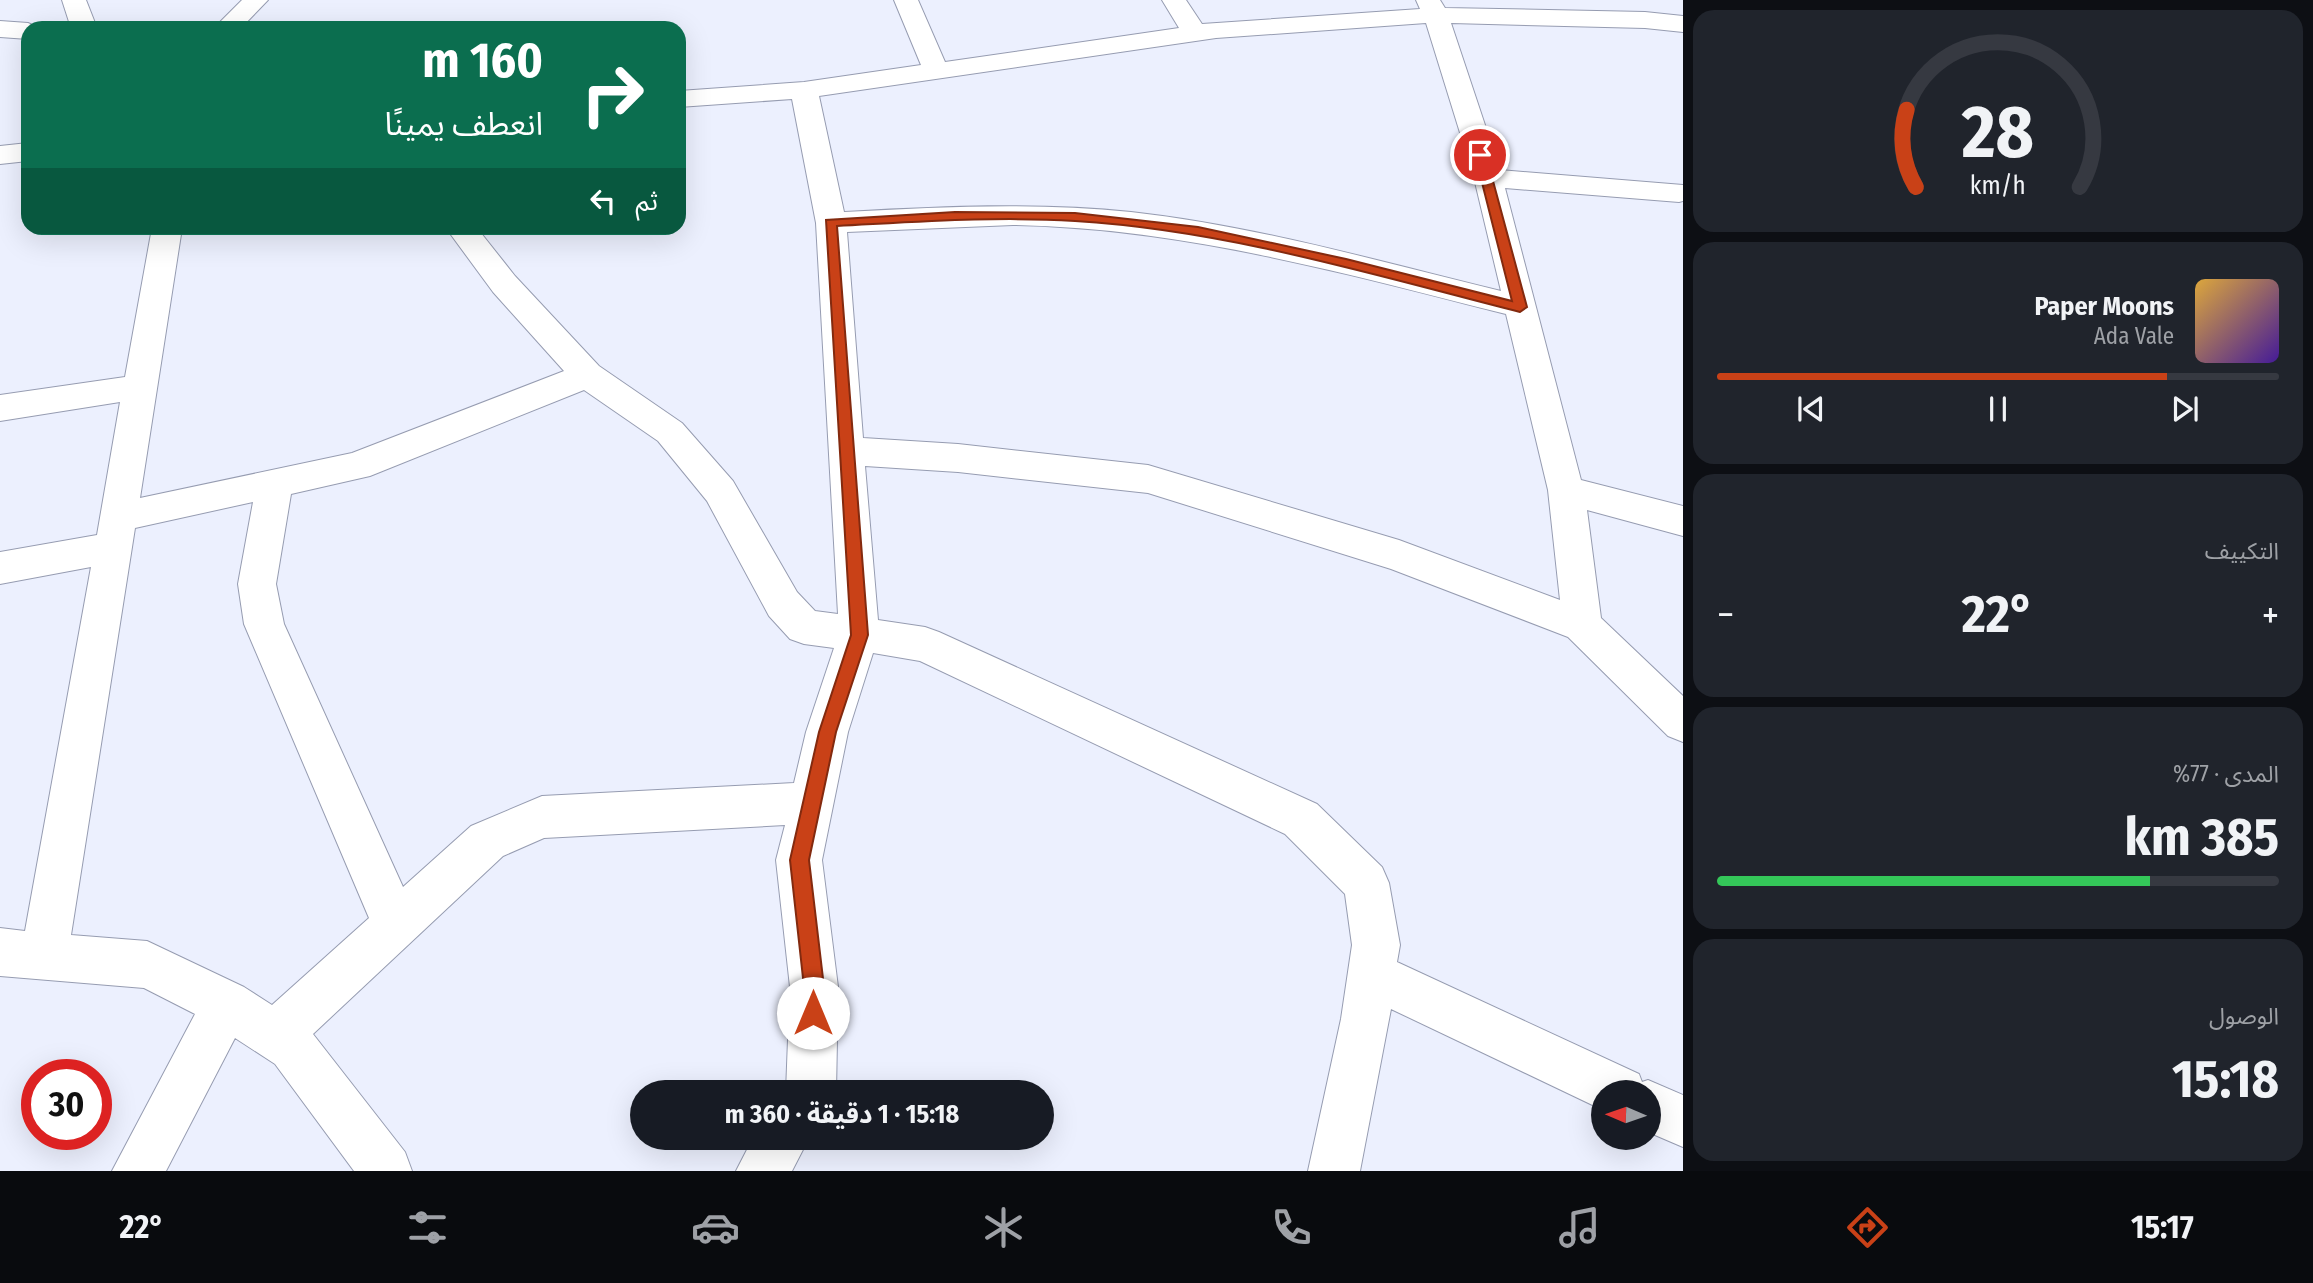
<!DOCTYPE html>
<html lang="ar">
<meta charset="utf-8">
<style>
body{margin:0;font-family:"Fira Sans Condensed","Noto Sans Arabic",sans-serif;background:#20242c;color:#f1f3f6;direction:rtl;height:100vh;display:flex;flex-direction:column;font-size:26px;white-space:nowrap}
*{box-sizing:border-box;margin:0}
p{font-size:23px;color:#9ea1a6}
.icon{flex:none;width:38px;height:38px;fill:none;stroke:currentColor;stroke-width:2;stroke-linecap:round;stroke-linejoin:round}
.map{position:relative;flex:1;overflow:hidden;direction:ltr}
.sheet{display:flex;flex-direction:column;gap:10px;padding:10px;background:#0d0f14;width:630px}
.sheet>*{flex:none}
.hud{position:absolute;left:21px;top:21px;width:665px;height:214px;border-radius:21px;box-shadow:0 7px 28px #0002;direction:rtl;background:#0b6e4f;color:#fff;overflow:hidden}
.needle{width:46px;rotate:272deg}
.buttons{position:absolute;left:1591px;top:1080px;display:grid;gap:14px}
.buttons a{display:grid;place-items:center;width:70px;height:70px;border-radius:50%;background:#171b24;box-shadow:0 7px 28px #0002;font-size:35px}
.speed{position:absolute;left:21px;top:1059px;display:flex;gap:14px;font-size:35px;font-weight:700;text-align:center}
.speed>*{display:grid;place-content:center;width:91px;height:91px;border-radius:50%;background:#171b24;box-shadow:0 7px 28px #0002;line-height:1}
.speed .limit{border:10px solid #d22;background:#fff;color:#111}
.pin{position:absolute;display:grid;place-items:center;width:60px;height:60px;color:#fff;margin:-30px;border:4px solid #fff;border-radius:50%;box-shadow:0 2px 7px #0007}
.me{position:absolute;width:77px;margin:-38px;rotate:0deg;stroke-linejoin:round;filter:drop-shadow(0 0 5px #0008)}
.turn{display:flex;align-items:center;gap:24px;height:147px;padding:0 28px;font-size:32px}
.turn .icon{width:91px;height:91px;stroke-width:2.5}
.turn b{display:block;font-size:49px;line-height:60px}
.then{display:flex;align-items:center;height:66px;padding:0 28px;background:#0003;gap:14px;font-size:26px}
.big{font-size:52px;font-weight:700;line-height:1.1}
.sheet .card{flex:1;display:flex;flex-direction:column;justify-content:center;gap:10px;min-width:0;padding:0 24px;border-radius:21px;background:#20242c}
.sheet .dial{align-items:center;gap:0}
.dial svg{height:182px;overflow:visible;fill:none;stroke:#363941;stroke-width:7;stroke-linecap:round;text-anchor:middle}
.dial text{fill:#f1f3f6;stroke:none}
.song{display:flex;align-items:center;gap:21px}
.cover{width:84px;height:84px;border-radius:10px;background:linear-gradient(135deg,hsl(40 70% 55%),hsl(260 70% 35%))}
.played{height:7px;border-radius:4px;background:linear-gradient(90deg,#c94117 80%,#363941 80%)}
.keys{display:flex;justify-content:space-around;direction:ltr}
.heat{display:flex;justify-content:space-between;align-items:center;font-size:38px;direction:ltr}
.charge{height:10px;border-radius:5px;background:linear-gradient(90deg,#34c759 77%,#363941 0)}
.trip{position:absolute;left:630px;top:1080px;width:424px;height:70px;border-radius:35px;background:#171b24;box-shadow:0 7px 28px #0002;font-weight:700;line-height:70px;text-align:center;direction:rtl}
.dock{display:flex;height:112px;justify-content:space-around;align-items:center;background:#090b0e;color:#9ea1a6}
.dock .icon{width:49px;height:49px}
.dock .on{color:#c94117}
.dock b{font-size:32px;color:#f1f3f6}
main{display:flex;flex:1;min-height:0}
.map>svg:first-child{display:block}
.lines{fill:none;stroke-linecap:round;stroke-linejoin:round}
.minor-casing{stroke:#969cb1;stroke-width:2}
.minor{fill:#fff;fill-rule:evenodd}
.route{fill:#c94117;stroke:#832a0f;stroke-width:2}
</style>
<main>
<section class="sheet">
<div class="card dial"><svg viewBox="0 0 100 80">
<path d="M14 69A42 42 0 1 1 86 69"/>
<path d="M14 69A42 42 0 0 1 10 35" stroke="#c94117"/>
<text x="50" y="56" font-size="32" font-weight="700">28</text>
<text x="50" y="72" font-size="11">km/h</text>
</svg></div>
<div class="card">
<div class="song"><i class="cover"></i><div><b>Paper Moons</b><p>Ada Vale</p></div></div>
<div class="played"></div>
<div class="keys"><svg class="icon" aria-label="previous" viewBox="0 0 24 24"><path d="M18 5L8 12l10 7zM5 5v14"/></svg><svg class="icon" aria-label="pause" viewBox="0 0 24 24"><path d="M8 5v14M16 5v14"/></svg><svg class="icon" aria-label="next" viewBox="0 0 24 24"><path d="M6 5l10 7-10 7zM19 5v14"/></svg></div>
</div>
<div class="card"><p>التكييف</p>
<div class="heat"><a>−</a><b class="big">22°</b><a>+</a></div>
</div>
<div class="card"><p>المدى · 77%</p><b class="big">385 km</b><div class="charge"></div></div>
<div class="card"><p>الوصول</p><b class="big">15:18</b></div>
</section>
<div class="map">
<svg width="1683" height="1171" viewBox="0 0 1683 1171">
<rect width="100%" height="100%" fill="#ecf0fe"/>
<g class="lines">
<defs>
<path id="minor" d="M62,0H86L97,28H71Z
M242,0H268L241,28H214Z
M894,0H918L945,62L1179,28L1162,0H1186L1202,24L1420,9L1416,0H1440L1445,8L1645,12L1683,16V32L1645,28L1451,23L1500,170L1683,185V201L1679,202L1505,188L1581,480L1683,506V536L1587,510L1601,618L1683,696V742L1668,736L1568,637L1391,569L1148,493L958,472L865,466L878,620L925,627L939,632L1317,804L1382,867L1389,883L1400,945L1397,962L1639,1074L1642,1082L1648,1080L1683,1095V1147L1648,1132V1092H1603V1110L1391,1009L1360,1171H1308L1341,1019L1352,945L1345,894L1285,834L920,661L873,653L848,732L822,860L838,987L836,1092H786L790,987L776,860L785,825L544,838L503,856L313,1034L405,1152L412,1171H354L275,1064L235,1038L166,1171H112L195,1014L144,988L0,976V928L25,931L91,567L0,584V552L97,535L120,402L0,421V395L125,377L152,228H182L140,498L352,453L564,371L493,292L446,228H477L515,276L599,366L682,423L733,481L797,592L815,611L838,614L816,223L792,99L679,107V91L804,82L921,65ZM1426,23L1474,178L1501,291C1378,261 1256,226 1131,212C1035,202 940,207 844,212L819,96L1216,38ZM1013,225C1183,228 1343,273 1506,314L1548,490L1560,600L1399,540L1148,465L958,444L863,438L847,232ZM584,390L658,441L707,501L769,616L790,639L804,644L834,648L806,732L794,783L542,796L471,826L403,887L284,624L276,584L291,494L370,476ZM253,502L238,584L244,624L369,918L272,1005L244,987L147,941L71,935L135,528Z
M0,21L28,23L39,28H28V39L0,37Z
M28,143V161L0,164V146Z
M753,1138H809L792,1171H736Z"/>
</defs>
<!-- minor casing -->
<use href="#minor" class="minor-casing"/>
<!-- minor -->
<use href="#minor" class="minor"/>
</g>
<!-- route -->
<path class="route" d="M1480,151L1486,155L1527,307L1520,312C1374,275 1226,230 1075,221C996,216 916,222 837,226L868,635L836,732L809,860L824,987L823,1013L820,1021L813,1023L806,1021L803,1013L804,987L790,860L819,732L851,635L826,220L955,212L1075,213L1198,227L1346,259L1512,301L1475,155Z"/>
</svg>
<div class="buttons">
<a><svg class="needle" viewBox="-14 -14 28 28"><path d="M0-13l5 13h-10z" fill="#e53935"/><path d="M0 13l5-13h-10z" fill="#9ea1a6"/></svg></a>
</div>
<div class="speed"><div class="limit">30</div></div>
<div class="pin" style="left:1480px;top:155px;background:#d93025"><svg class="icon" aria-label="arrive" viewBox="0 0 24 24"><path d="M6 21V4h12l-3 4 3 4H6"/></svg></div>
<svg class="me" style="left:813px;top:1013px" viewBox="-20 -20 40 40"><circle r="19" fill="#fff"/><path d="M0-13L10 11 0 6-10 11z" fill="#c94117"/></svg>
<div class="trip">15:18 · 1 دقيقة · 360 m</div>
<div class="hud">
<div class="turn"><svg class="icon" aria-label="right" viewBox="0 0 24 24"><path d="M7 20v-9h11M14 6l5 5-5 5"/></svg><div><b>160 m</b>انعطف يمينًا</div></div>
<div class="then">ثم<svg class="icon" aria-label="left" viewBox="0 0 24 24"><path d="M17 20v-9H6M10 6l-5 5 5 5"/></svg></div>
</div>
</div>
</main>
<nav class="dock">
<b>15:17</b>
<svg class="icon on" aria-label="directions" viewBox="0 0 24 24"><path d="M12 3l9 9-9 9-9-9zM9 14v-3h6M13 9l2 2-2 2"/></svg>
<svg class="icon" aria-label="music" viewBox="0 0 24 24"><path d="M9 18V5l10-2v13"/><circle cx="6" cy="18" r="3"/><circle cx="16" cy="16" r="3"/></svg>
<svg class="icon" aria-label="phone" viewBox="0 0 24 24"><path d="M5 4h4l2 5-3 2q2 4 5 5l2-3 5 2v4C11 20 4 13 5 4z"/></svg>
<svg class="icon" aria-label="climate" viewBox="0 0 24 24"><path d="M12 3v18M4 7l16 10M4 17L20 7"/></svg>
<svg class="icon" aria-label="car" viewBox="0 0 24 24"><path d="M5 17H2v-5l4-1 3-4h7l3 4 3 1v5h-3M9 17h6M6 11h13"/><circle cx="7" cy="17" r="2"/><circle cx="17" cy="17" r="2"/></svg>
<svg class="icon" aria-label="filters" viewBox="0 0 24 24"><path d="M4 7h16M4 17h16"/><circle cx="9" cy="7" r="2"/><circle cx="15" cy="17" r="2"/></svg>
<b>22°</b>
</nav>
